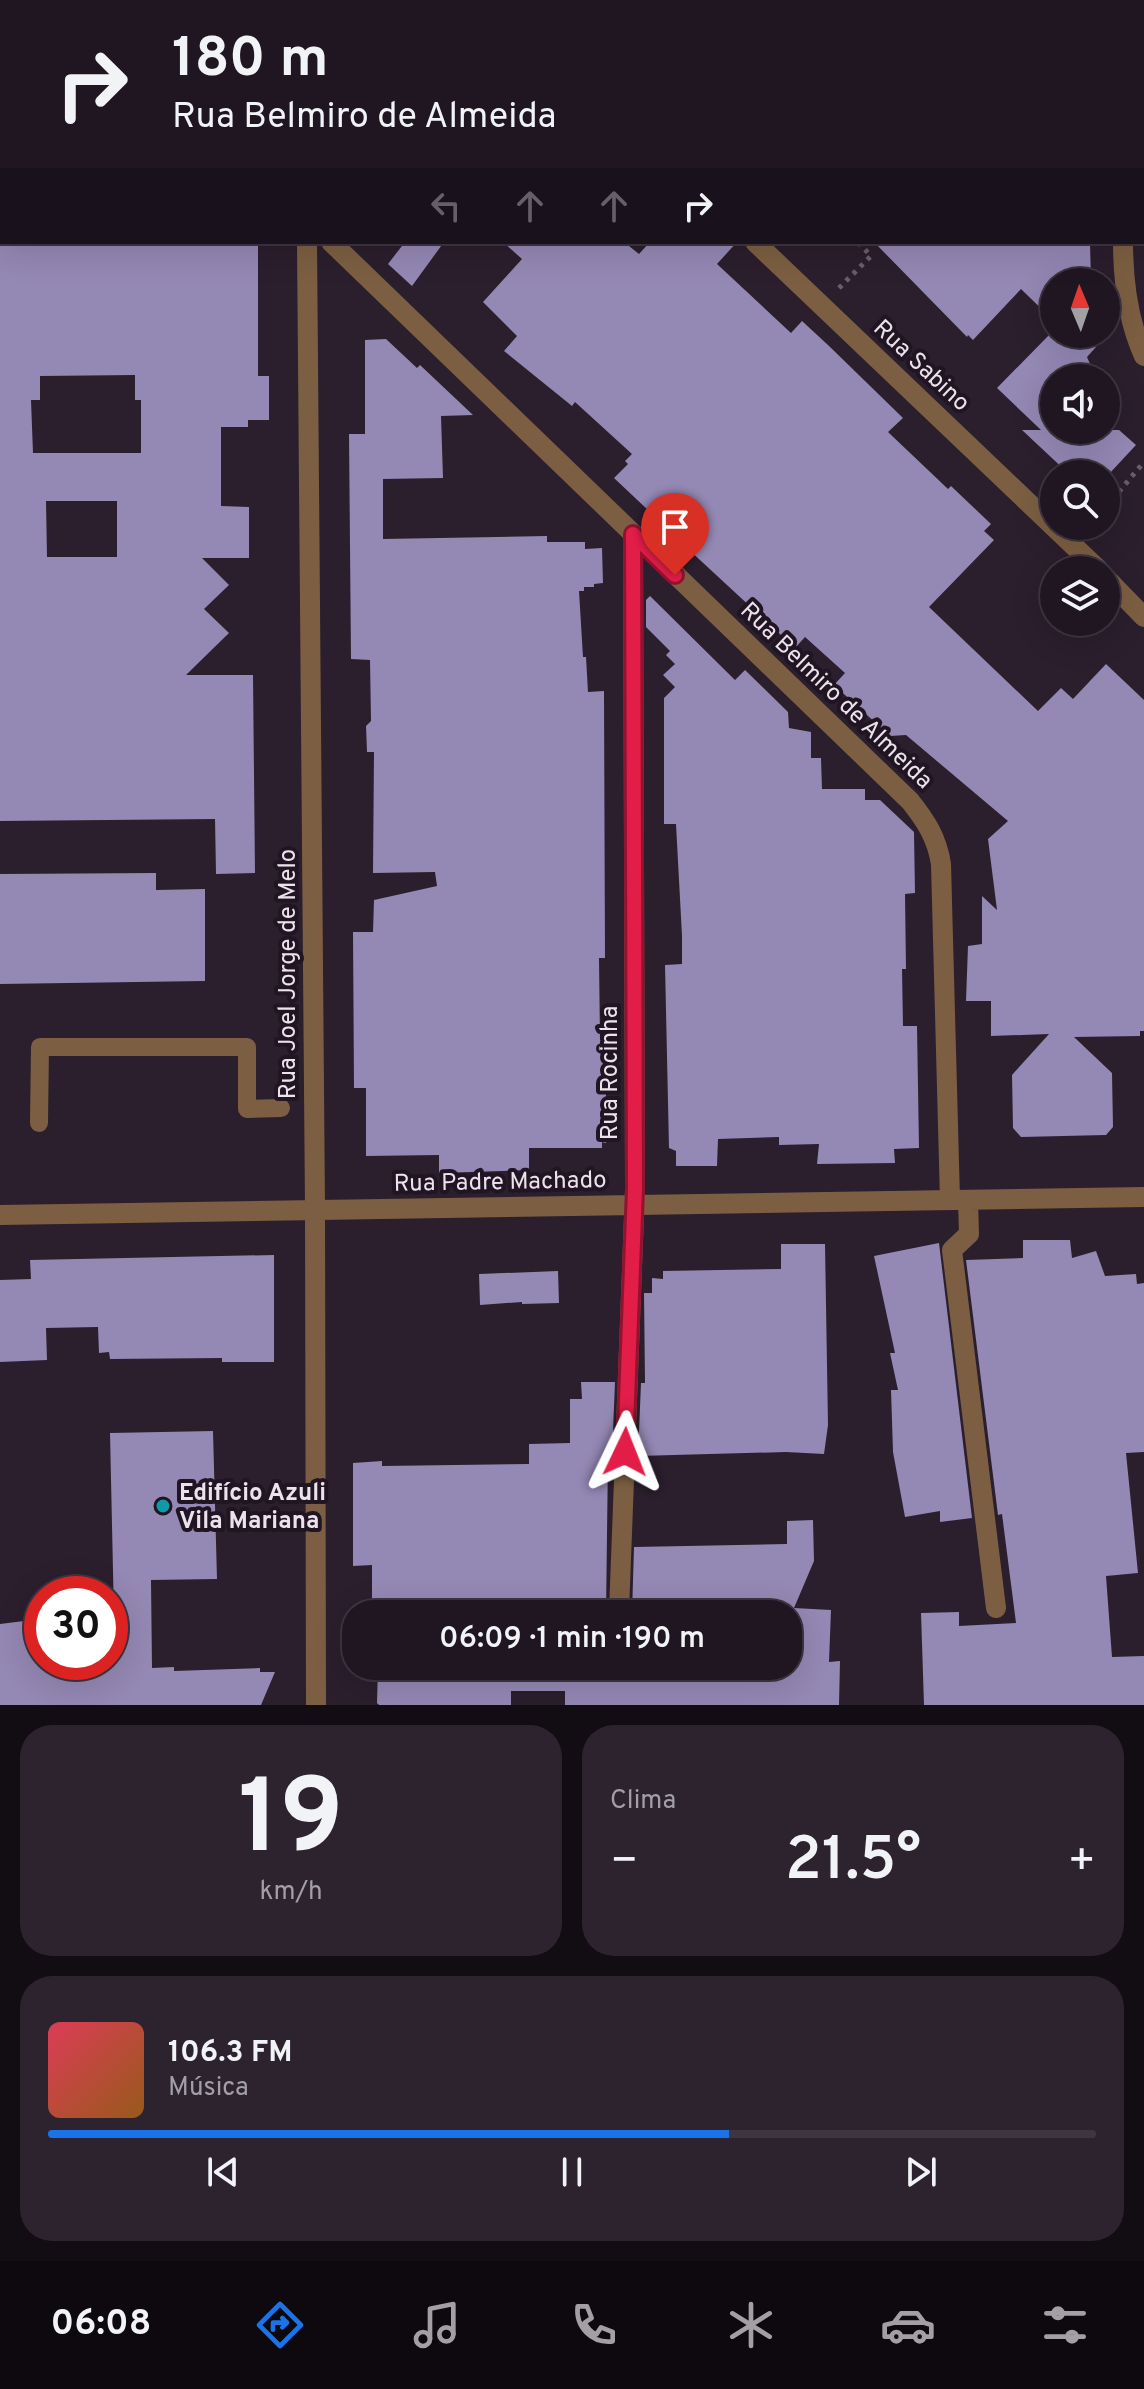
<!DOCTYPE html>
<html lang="pt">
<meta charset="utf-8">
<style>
body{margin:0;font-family:Overpass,sans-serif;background:#2d232f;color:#f1f3f6;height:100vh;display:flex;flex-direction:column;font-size:30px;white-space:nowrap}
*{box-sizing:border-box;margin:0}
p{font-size:26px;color:#a29fa5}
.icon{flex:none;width:44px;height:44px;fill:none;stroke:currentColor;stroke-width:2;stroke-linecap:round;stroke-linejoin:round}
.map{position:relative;height:1705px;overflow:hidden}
.sheet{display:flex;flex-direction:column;gap:20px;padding:20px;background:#120c13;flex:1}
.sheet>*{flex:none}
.guide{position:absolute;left:0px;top:0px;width:1144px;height:244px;box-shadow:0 8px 32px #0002,0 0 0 2px #3d3540;background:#201622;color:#f1f3f6;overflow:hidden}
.needle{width:52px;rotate:358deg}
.tools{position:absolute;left:1040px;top:268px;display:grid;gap:16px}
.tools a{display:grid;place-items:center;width:80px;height:80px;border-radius:50%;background:#201622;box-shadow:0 8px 32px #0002,0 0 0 2px #3d3540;font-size:40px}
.speed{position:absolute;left:24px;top:1576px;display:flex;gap:16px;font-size:40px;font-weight:700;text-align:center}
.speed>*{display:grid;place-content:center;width:104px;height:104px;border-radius:50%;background:#201622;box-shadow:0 8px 32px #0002,0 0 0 2px #3d3540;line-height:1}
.speed .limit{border:12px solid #d22;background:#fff;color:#111}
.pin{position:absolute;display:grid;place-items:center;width:68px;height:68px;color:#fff;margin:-82px -34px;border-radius:50% 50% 50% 0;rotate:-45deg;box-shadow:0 0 8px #0007}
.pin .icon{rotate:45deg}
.me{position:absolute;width:88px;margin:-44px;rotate:2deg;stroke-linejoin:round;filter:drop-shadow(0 0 6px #0008)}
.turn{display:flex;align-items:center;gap:28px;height:168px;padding:0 40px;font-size:36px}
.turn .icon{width:104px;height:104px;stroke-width:2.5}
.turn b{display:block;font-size:56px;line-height:68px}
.lanes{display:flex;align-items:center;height:76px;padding:0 40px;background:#0003;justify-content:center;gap:40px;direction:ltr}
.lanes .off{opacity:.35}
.big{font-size:60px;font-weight:600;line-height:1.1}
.sheet .card{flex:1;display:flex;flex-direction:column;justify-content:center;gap:12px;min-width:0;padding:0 28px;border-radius:32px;background:#2d232f}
.sheet .dial{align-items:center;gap:0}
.dial b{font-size:104px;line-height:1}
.song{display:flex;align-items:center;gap:24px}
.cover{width:96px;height:96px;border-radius:12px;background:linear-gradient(135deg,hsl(350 70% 55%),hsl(30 70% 35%))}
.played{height:8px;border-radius:4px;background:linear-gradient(90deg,#1a73e8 65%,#3d3540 65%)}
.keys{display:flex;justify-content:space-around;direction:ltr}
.heat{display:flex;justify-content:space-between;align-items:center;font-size:44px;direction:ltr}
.sheet .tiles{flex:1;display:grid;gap:20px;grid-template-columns:1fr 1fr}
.card:last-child{grid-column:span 2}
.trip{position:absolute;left:342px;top:1600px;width:460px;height:80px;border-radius:32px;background:#201622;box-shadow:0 8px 32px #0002,0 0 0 2px #3d3540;font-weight:600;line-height:80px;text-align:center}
.tabs{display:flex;height:128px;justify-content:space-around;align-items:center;background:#0d090e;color:#a29fa5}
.tabs .icon{width:56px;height:56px}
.tabs .active{color:#1a73e8}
.tabs b{font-size:36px;color:#f1f3f6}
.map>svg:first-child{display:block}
.building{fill:#9488b4;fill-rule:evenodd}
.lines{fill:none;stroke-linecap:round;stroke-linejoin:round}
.path{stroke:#695e6b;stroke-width:5;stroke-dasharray:4 6;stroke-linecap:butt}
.service{stroke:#7c5f42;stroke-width:18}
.minor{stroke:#7c5f42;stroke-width:20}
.secondary{stroke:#ae8050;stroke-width:20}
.route-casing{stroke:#92132f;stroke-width:20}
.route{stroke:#e11d48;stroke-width:14}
.culture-dot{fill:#0f9aa8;stroke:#211523;stroke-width:3}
.labels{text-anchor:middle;stroke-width:8;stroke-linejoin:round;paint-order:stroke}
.street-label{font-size:24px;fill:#ebe2ec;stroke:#211523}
.poi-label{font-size:24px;font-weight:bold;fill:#ebe2ec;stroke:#211523;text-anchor:start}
</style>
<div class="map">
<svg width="1144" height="1705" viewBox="0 0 1144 1705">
<rect width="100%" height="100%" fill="#2b1e2d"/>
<!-- building -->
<path class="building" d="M0,242H258V376H269V420H248V427H221V506L249,507V558H202L229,585L204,609L229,633L186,675H253L255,873L216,874L215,819L0,821ZM135,375V400H141V453H33L31,400H40V376ZM46,501H117V557H47Z
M405,242H444L412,286L388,264Z
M503,242H624L639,254L650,242H737L717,264L791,333L802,321L828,345L903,418L888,432L948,489L951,486L991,524L984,531L994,540L929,607L1038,711L1061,688L1073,699L1106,664L1144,700V1031H1140V1036L1074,1037L1112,1073L1113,1127L1106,1135L1021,1137L1013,1128L1012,1075L1049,1034L991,1036V1001H966L968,946L982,944V896L997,910L988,839L1008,821L906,735L890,736L834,685L845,673L805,637L795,648L687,548L699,534L660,500L649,511L614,478L628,464L625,461L632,454L575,402L572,406L504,351L517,336L483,302L522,259Z
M874,242H1090L1091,282H1054V321L1021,289L973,340L968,335L967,337Z
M1050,334H1083L1096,347L1087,357L1096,378H1054V430H1119L1136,445L1109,474H1069L1022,430H1041L997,388Z
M386,339L417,368L420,365L473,415L441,416L443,478L383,479V539L547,536V542H585V549L602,548L603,583L594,584V587H584V591H579L583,657H586L588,692L604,691L605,958H599L600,1040H606V1143L602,1142V1148H529V1170L439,1173V1155L366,1156V1088H354L353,932H373L374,900L437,886L435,872L373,873L374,752H367L366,726L371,721L370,660L351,659L349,434H365V340Z
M650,596L735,680L745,670L788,712L789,728L811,732V758H821L822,789H865V800H880L914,832L915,893L905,894L906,969H902L903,1026H917L919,1148L894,1149L895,1163L817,1164L819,1144L779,1145V1137L718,1139L717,1166H676V1151L669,1148L665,965L682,964V936L676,824H664V698L675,687L663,675L675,664L666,655L670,651L646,627V600Z
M156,873V890L205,889V981L0,984V874Z
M1023,1240H1070L1072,1258L1096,1251L1105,1276L1136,1274L1137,1284L1144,1283V1452L1126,1453L1138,1573L1106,1576L1112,1657L1144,1656V1705H924L921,1613L959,1612V1626L1016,1623L1002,1514L998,1515L966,1260L1023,1258Z
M939,1243L972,1518L940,1522V1511L905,1517L893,1452L891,1390H898L890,1353H895L874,1256Z
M781,1244H825L828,1425L824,1454L786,1452L638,1456L641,1383H645L644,1293H652V1278L663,1279V1271L781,1269Z
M274,1255V1362H222V1358L110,1359L109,1352L99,1353L98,1327L46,1328L47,1360L0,1362V1280L31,1279L30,1260Z
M558,1271L559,1303L522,1304V1302L480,1305L479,1274Z
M581,1382H615L612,1456H608L606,1614H372V1565L353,1566V1463L382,1461V1466L529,1464V1444L570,1443V1399H582Z
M213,1431L217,1579L151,1580L152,1668L174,1667V1671L260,1668V1672H275L261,1705H0V1624L40,1619L42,1662H110V1617H114L110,1433Z
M813,1520L814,1561L794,1608L831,1610L829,1662L840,1661L839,1705H565V1691H511V1705H379L377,1703L378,1666H788V1614H632L634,1547L787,1544V1521Z"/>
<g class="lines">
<!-- path -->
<path class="path" d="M839,288L871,256L858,242
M1106,507L1144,462"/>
<!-- service -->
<path class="service" d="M39,1123L40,1047H247V1109L281,1108"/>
<!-- minor -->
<path class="minor" d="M303,0V2
M637,0V2
M863,0V2
M307,242L315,1209L316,1705
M331,242L910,801C926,821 937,838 941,864L950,1200
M755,242L1099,570
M1123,242C1123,281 1128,321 1144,356
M1106,578L1144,617
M968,1200L969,1234L952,1250L996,1608
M0,1215L1144,1197
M619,1612L635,1189L633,534"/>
<!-- secondary -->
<path class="secondary" d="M1142,140H1144
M0,159H2"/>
</g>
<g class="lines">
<defs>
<path id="route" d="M625,1452L635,1189L633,534L675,575"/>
</defs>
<!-- route casing -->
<use href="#route" class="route-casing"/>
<!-- route -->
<use href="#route" class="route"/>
</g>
<!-- markers -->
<circle class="culture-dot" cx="163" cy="1506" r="8"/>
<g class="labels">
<!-- street labels -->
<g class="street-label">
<text transform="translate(922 365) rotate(43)" y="8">Rua Sabino</text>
<text transform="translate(837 695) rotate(44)" y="8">Rua Belmiro de Almeida</text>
<text transform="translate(287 974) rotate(-90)" y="8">Rua Joel Jorge de Melo</text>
<text transform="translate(609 1073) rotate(-90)" y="8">Rua Rocinha</text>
<text transform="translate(500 1181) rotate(-1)" y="8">Rua Padre Machado</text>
</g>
<!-- poi labels -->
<g class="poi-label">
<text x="179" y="1500">Edifício Azuli<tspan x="179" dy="28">Vila Mariana</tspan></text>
</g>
</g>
</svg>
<div class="tools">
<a><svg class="needle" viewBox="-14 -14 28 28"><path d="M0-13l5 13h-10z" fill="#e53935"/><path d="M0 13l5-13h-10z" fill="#a29fa5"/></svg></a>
<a><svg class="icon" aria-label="sound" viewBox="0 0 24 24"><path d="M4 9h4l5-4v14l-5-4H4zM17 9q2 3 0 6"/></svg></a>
<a><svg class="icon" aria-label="search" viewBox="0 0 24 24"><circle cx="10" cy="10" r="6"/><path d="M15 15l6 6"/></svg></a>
<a><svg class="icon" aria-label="layers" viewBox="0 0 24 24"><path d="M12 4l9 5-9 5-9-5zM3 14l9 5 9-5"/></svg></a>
</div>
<div class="speed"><div class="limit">30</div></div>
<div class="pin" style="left:675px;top:575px;background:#d93025"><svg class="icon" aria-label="arrive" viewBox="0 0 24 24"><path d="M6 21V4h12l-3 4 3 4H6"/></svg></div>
<svg class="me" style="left:625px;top:1452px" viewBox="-20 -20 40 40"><path d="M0-17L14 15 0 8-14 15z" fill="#e11d48" stroke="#fff" stroke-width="4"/></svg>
<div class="trip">06:09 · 1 min · 190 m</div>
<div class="guide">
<div class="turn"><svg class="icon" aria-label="right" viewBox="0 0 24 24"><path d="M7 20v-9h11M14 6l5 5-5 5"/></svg><div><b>180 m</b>Rua Belmiro de Almeida</div></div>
<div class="lanes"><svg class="icon off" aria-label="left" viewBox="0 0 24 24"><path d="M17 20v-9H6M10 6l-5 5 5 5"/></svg><svg class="icon off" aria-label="ahead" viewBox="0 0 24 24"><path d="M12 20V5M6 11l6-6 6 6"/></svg><svg class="icon off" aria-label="ahead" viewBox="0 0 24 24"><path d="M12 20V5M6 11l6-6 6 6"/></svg><svg class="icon" aria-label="right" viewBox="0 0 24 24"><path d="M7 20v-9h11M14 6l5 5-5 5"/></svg></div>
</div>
</div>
<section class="sheet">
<div class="tiles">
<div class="card dial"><b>19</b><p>km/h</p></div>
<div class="card"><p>Clima</p>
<div class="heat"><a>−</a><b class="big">21.5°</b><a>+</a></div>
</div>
<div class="card">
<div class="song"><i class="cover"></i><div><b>106.3 FM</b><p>Música</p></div></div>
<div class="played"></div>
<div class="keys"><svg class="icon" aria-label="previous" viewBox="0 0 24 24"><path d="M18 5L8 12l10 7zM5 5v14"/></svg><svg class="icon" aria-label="pause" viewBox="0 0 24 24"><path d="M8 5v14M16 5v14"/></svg><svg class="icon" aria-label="next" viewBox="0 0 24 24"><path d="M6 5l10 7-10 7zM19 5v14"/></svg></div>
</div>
</div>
</section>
<nav class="tabs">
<b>06:08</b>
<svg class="icon active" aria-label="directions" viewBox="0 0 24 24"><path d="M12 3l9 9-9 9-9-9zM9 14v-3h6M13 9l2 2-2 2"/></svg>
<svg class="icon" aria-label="music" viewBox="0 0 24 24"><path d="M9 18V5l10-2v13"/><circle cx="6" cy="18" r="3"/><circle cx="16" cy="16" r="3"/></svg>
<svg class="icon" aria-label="phone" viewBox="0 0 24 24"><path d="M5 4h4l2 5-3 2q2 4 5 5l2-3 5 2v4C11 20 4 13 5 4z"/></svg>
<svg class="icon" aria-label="climate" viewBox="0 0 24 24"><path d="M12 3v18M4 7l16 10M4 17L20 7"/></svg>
<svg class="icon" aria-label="car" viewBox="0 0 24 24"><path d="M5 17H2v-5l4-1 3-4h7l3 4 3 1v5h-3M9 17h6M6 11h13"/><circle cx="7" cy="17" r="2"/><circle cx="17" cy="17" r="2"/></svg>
<svg class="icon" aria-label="filters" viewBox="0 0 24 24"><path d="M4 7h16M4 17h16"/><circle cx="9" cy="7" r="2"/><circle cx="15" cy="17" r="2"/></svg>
</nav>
